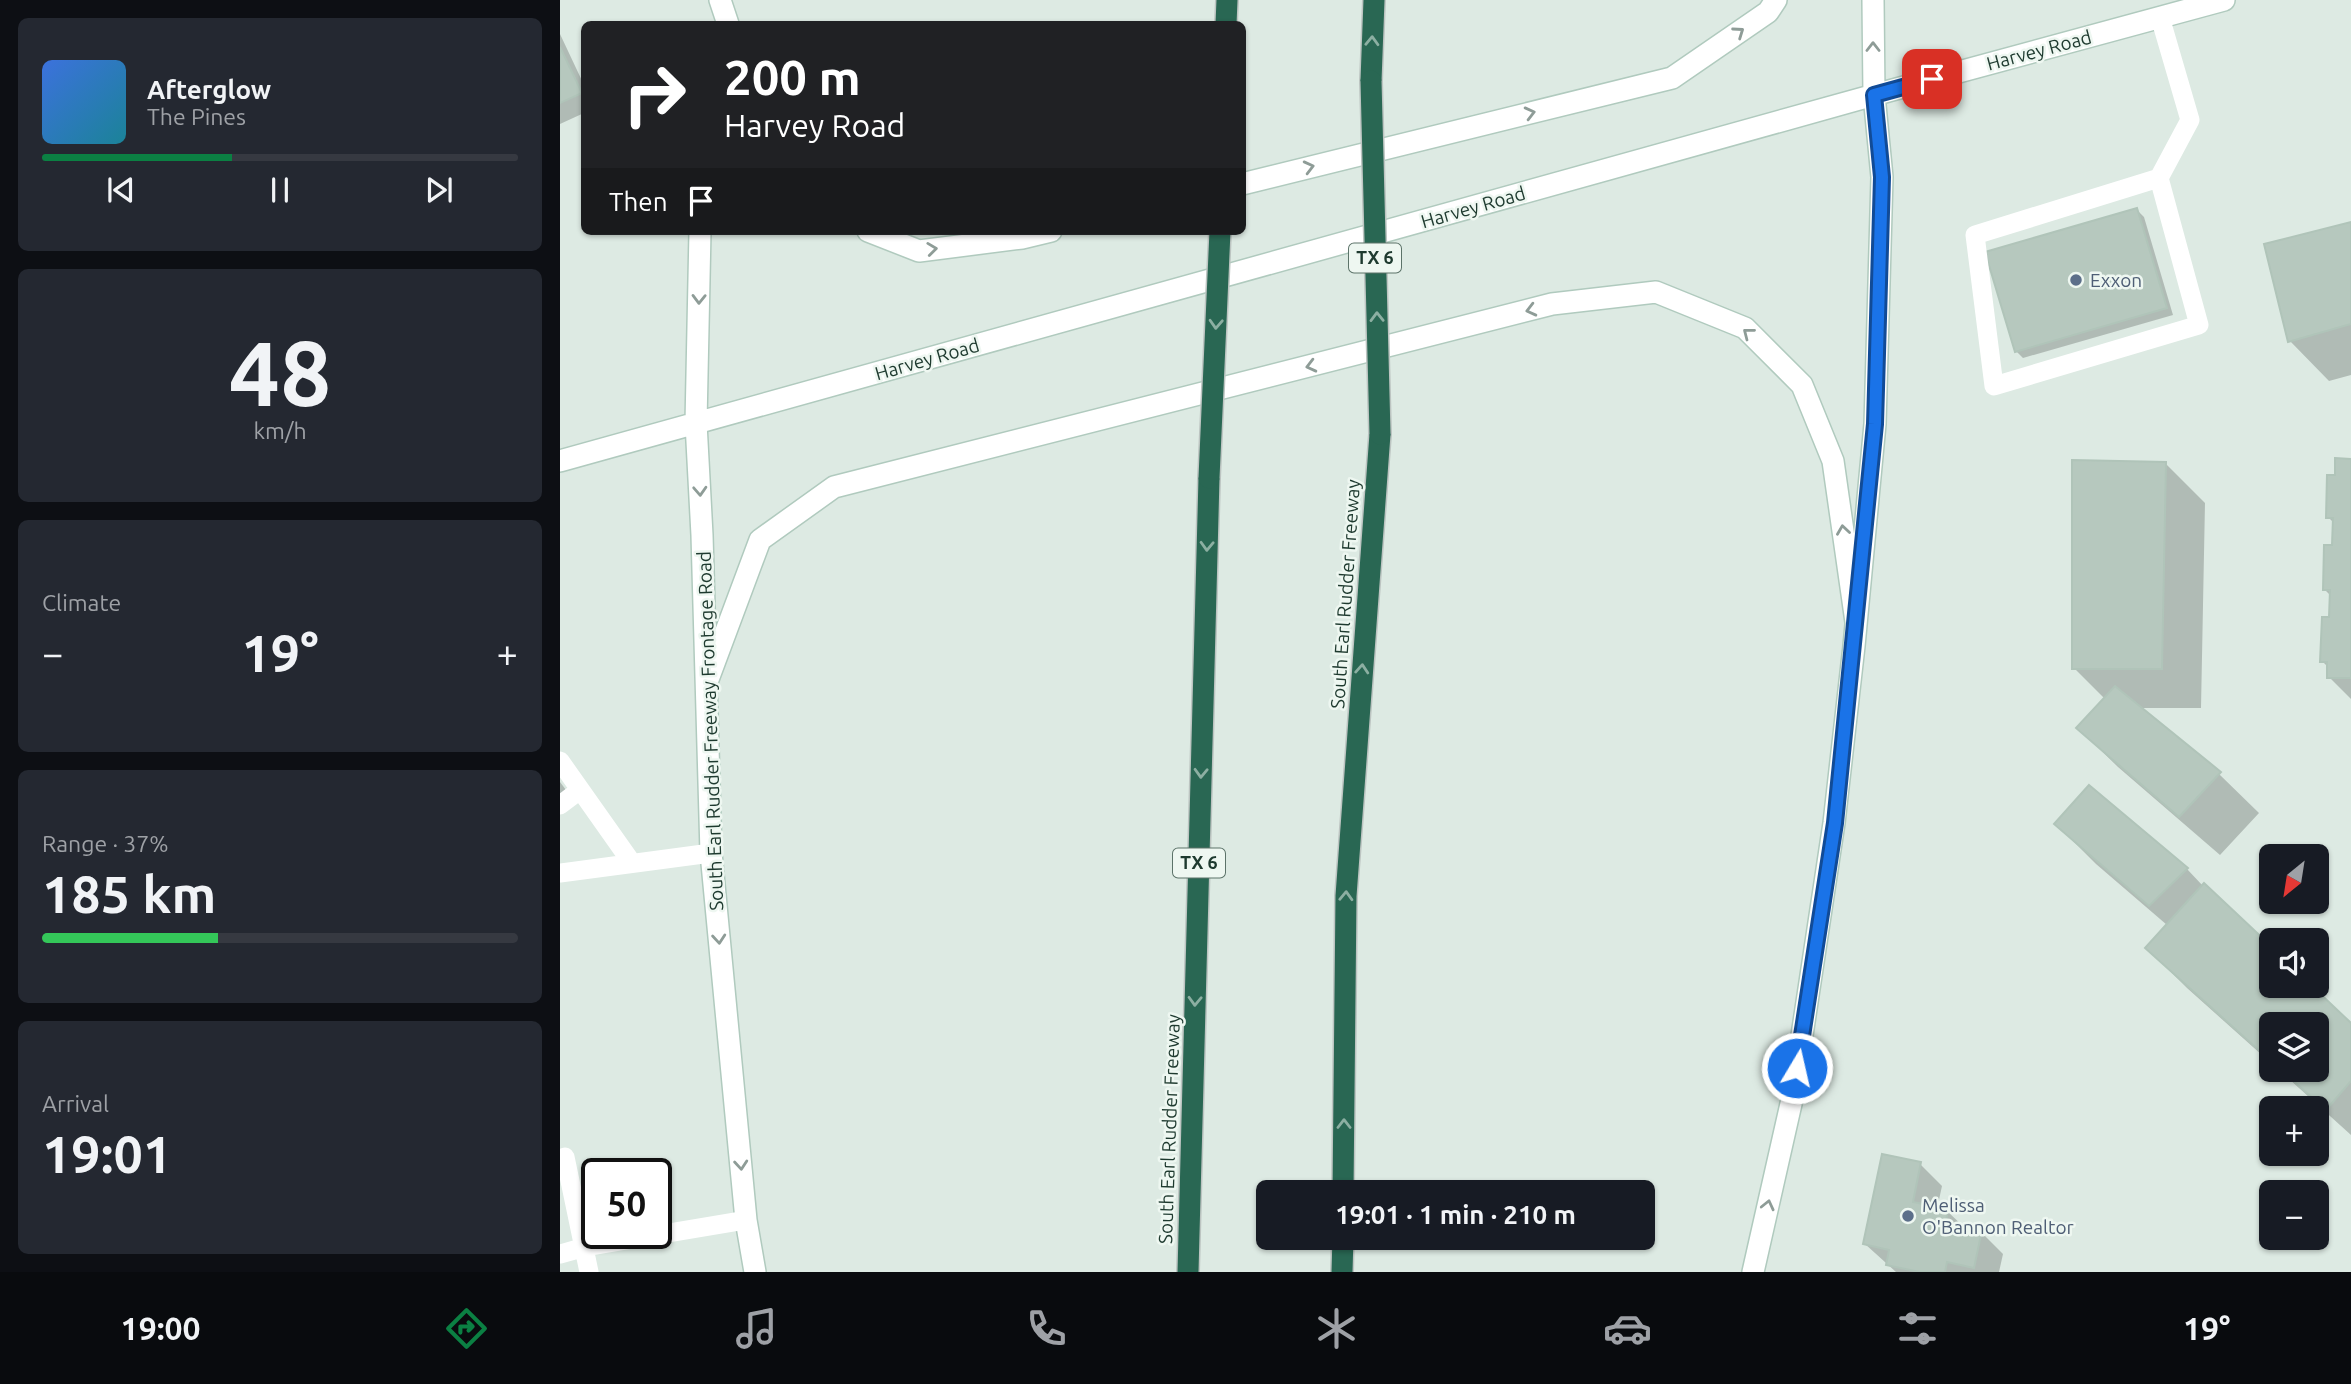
<!DOCTYPE html>
<meta charset="utf-8">
<style>
body{margin:0;font-family:Ubuntu,sans-serif;background:#242831;color:#f1f3f6;height:100vh;display:flex;flex-direction:column;font-size:26px;white-space:nowrap}
*{box-sizing:border-box;margin:0}
p{font-size:23px;color:#9ea1a6}
.icon{flex:none;width:38px;height:38px;fill:none;stroke:currentColor;stroke-width:2;stroke-linecap:round;stroke-linejoin:round}
.map{position:relative;flex:1;overflow:hidden}
.panel{display:flex;flex-direction:column;gap:18px;padding:18px;background:#0d0f14;width:560px}
.panel>*{flex:none}
.guide{position:absolute;left:21px;top:21px;width:665px;height:214px;border-radius:10px;box-shadow:0 2px 5px #0004;background:#202124;color:#fff;overflow:hidden}
.needle{width:46px;rotate:210deg}
.tools{position:absolute;left:1699px;top:844px;display:grid;gap:14px}
.tools a{display:grid;place-items:center;width:70px;height:70px;border-radius:10px;background:#171b24;box-shadow:0 2px 5px #0004;font-size:35px}
.speed{position:absolute;left:21px;top:1158px;display:flex;gap:14px;font-size:35px;font-weight:700;text-align:center}
.speed>*{display:grid;place-content:center;width:91px;height:91px;border-radius:50%;background:#171b24;box-shadow:0 2px 5px #0004;line-height:1}
.speed .limit{border:4px solid #111;border-radius:10px;background:#fff;color:#111}
.pin{position:absolute;display:grid;place-items:center;width:60px;height:60px;color:#fff;margin:-30px;border-radius:14px;box-shadow:0 4px 10px #0006}
.me{position:absolute;width:77px;margin:-38px;rotate:9deg;stroke-linejoin:round;filter:drop-shadow(0 0 5px #0008)}
.turn{display:flex;align-items:center;gap:24px;height:147px;padding:0 28px;font-size:32px}
.turn .icon{width:91px;height:91px;stroke-width:2.5}
.turn b{display:block;font-size:49px;line-height:60px}
.then{display:flex;align-items:center;height:66px;padding:0 28px;background:#0003;gap:14px;font-size:26px}
.big{font-size:52px;font-weight:600;line-height:1.1}
.panel .card{flex:1;display:flex;flex-direction:column;justify-content:center;gap:10px;min-width:0;padding:0 24px;border-radius:10px;background:#242831}
.panel .dial{align-items:center;gap:0}
.dial b{font-size:91px;line-height:1}
.song{display:flex;align-items:center;gap:21px}
.cover{width:84px;height:84px;border-radius:10px;background:linear-gradient(135deg,hsl(220 70% 55%),hsl(190 70% 35%))}
.played{height:7px;border-radius:4px;background:linear-gradient(90deg,#0b8043 40%,#363941 40%)}
.keys{display:flex;justify-content:space-around;direction:ltr}
.heat{display:flex;justify-content:space-between;align-items:center;font-size:38px;direction:ltr}
.charge{height:10px;border-radius:5px;background:linear-gradient(90deg,#34c759 37%,#363941 0)}
.trip{position:absolute;left:696px;top:1180px;width:399px;height:70px;border-radius:10px;background:#171b24;box-shadow:0 2px 5px #0004;font-weight:600;line-height:70px;text-align:center}
.menu{display:flex;height:112px;justify-content:space-around;align-items:center;background:#090b0e;color:#9ea1a6}
.menu .icon{width:49px;height:49px}
.menu .selected{color:#0b8043}
.menu b{font-size:32px;color:#f1f3f6}
main{display:flex;flex:1;min-height:0}
.map>svg:first-child{display:block}
.shadow{fill:#0003}
.building{fill:#b6c8be;stroke:#b0c4b9;stroke-width:2}
.lines{fill:none;stroke-linecap:round;stroke-linejoin:round}
.secondary-casing{stroke:#b0cabe;stroke-width:24}
.highway-casing{stroke:#bcc4c1;stroke-width:24}
.lane{stroke:#fff;stroke-width:19}
.secondary{stroke:#fff;stroke-width:21}
.highway{stroke:#296753;stroke-width:21}
.highway-bridge-casing{stroke:#bcc4c1;stroke-width:24;stroke-linecap:butt}
.highway-bridge{stroke:#296753;stroke-width:21}
.oneway{stroke:#8e9c97}
.oneway2{stroke:#8cafa2}
.route-casing{stroke:#114b97;stroke-width:18}
.route{stroke:#1a73e8;stroke-width:12}
.service-dot{fill:#5c6f8a;stroke:#eef7f1;stroke-width:2.5}
.labels{text-anchor:middle;stroke-width:5;stroke-linejoin:round;paint-order:stroke}
.shield{fill:#eef7f1;stroke:#5c7369;stroke-width:2}
.shield-label{font-size:18px;font-weight:bold;fill:#1e3a2f}
.street-label{font-size:19px;fill:#1e3a2f;stroke:#eef7f1}
.service-label{font-size:19px;fill:#4e5e75;stroke:#eef7f1;text-anchor:start}
</style>
<main>
<section class="panel">
<div class="card">
<div class="song"><i class="cover"></i><div><b>Afterglow</b><p>The Pines</p></div></div>
<div class="played"></div>
<div class="keys"><svg class="icon" aria-label="previous" viewBox="0 0 24 24"><path d="M18 5L8 12l10 7zM5 5v14"/></svg><svg class="icon" aria-label="pause" viewBox="0 0 24 24"><path d="M8 5v14M16 5v14"/></svg><svg class="icon" aria-label="next" viewBox="0 0 24 24"><path d="M6 5l10 7-10 7zM19 5v14"/></svg></div>
</div>
<div class="card dial"><b>48</b><p>km/h</p></div>
<div class="card"><p>Climate</p>
<div class="heat"><a>−</a><b class="big">19°</b><a>+</a></div>
</div>
<div class="card"><p>Range · 37%</p><b class="big">185 km</b><div class="charge"></div></div>
<div class="card"><p>Arrival</p><b class="big">19:01</b></div>
</section>
<div class="map">
<svg width="1791" height="1272" viewBox="0 0 1791 1272">
<rect width="100%" height="100%" fill="#ddeae3"/>
<!-- shadow -->
<path class="shadow" d="M0,34L24,85V113L0,124Z
M1577,210L1584,217L1613,315L1463,358L1456,351Z
M1791,224V375L1769,381L1730,341Z
M1791,460V699L1769,677V668L1762,661L1771,619L1772,597L1764,589L1774,547L1775,524L1768,517L1777,476Z
M1605,463L1645,503L1641,708H1580L1659,774L1699,813L1660,855L1558,767L1518,728L1545,699L1514,668Z
M0,782L12,798L0,807Z
M1529,787L1627,869L1643,886L1712,985L1791,1025V1135L1718,1069H1757V1024H1712V1064L1627,988L1587,948L1607,925L1536,864L1496,824Z
M1360,1164L1382,1186L1377,1209L1387,1211L1405,1228L1421,1232L1443,1254L1439,1272H1336L1305,1244Z"/>
<!-- building -->
<path class="building" d="M0,47L22,93L0,103Z
M1577,208L1607,308L1455,352L1425,252Z
M1791,222V324L1728,342L1704,244Z
M1775,458L1791,459V678H1767V662H1760L1762,617H1769L1770,590H1763L1764,545H1772L1773,518H1766L1767,475H1775Z
M1512,460L1606,462L1602,669H1512Z
M1555,686L1661,772L1619,817L1516,728Z
M1529,785L1628,868L1589,906L1494,824Z
M1644,883L1712,947V985H1751L1791,1023V1081L1766,1110L1720,1069H1757V1024H1712V1062L1585,948Z
M1322,1154L1361,1162L1353,1202L1388,1209L1386,1222L1422,1230L1414,1268L1387,1262L1385,1272H1360L1326,1265L1329,1250L1303,1244Z"/>
<g class="lines">
<defs>
<path id="secondary" d="M160,0L168,24
M682,184L1112,78L1208,12L1216,0
M140,231L136,423L142,535L151,853L186,1220L195,1272
M308,231L359,251L462,238L491,231
M0,461L1314,95L1664,0
M147,682L200,540L274,487L992,304L1096,292L1185,328L1242,385L1273,461L1296,622
M1193,1272L1233,1095L1274,823L1294,646L1315,424L1322,177L1314,95L1313,0"/>
<path id="highway" d="M666,24L667,0
M811,81L814,0
M783,1192L786,896L820,434
M628,1272L649,478
M782,1272L783,1237"/>
</defs>
<!-- secondary casing -->
<use href="#secondary" class="secondary-casing"/>
<!-- highway casing -->
<use href="#highway" class="highway-casing"/>
<!-- lane -->
<path class="lane" d="M1599,178L1639,325L1434,386L1415,235L1599,178L1630,120L1600,17
M0,761L72,863
M0,805L20,790
M0,873L151,853
M0,1159L5,1157L29,1272
M0,1254L25,1247L186,1220"/>
<!-- secondary -->
<use href="#secondary" class="secondary"/>
<!-- highway -->
<use href="#highway" class="highway"/>
<defs>
<path id="highway-bridge" d="M811,81L820,434
M649,478L660,231"/>
</defs>
<!-- highway-bridge casing -->
<use href="#highway-bridge" class="highway-bridge-casing"/>
<!-- highway-bridge -->
<use href="#highway-bridge" class="highway-bridge"/>
</g>
<!-- one-way arrows -->
<defs><path id="oneway-chevron" d="M-2-3.5L2.5 0L-2 3.5" fill="none" stroke-width="1.6" stroke-linecap="round" stroke-linejoin="round" transform="scale(1.75)"/></defs>
<g class="oneway">
<use href="#oneway-chevron" transform="translate(1179 32) rotate(-35)"/>
<use href="#oneway-chevron" transform="translate(1313 47) rotate(-90)"/>
<use href="#oneway-chevron" transform="translate(970 113) rotate(-14)"/>
<use href="#oneway-chevron" transform="translate(749 167) rotate(-14)"/>
<use href="#oneway-chevron" transform="translate(372 249) rotate(-7)"/>
<use href="#oneway-chevron" transform="translate(139 299) rotate(91)"/>
<use href="#oneway-chevron" transform="translate(971 310) rotate(166)"/>
<use href="#oneway-chevron" transform="translate(1188 333) rotate(-142)"/>
<use href="#oneway-chevron" transform="translate(751 366) rotate(166)"/>
<use href="#oneway-chevron" transform="translate(140 491) rotate(87)"/>
<use href="#oneway-chevron" transform="translate(1283 530) rotate(-98)"/>
<use href="#oneway-chevron" transform="translate(159 939) rotate(85)"/>
<use href="#oneway-chevron" transform="translate(181 1165) rotate(85)"/>
<use href="#oneway-chevron" transform="translate(1208 1205) rotate(-77)"/>
</g>
<g class="oneway2">
<use href="#oneway-chevron" transform="translate(812 41) rotate(-88)"/>
<use href="#oneway-chevron" transform="translate(817 317) rotate(-91)"/>
<use href="#oneway-chevron" transform="translate(656 324) rotate(93)"/>
<use href="#oneway-chevron" transform="translate(647 546) rotate(92)"/>
<use href="#oneway-chevron" transform="translate(802 669) rotate(-86)"/>
<use href="#oneway-chevron" transform="translate(641 773) rotate(92)"/>
<use href="#oneway-chevron" transform="translate(786 896) rotate(-88)"/>
<use href="#oneway-chevron" transform="translate(635 1001) rotate(92)"/>
<use href="#oneway-chevron" transform="translate(784 1124) rotate(-90)"/>
</g>
<g class="lines">
<defs>
<path id="route" d="M1237,1068L1275,823L1315,424L1322,177L1314,95L1372,79"/>
</defs>
<!-- route casing -->
<use href="#route" class="route-casing"/>
<!-- route -->
<use href="#route" class="route"/>
</g>
<!-- markers -->
<g class="service-dot">
<circle cx="1516" cy="280" r="7"/>
<circle cx="1348" cy="1216" r="7"/>
</g>
<g class="labels">
<!-- shield labels -->
<g class="shield">
<rect x="789" y="243.5" width="52" height="29" rx="5"/>
<rect x="613" y="848.5" width="52" height="29" rx="5"/>
</g>
<g class="shield-label">
<text x="815" y="264">TX 6</text>
<text x="639" y="869">TX 6</text>
</g>
<!-- street labels -->
<g class="street-label">
<text transform="translate(1479 50) rotate(-15)" y="7">Harvey Road</text>
<text transform="translate(913 207) rotate(-16)" y="7">Harvey Road</text>
<text transform="translate(367 359) rotate(-16)" y="7">Harvey Road</text>
<text transform="translate(785 594) rotate(-86)" y="7">South Earl Rudder Freeway</text>
<text transform="translate(150 731) rotate(-92)" y="7">South Earl Rudder Freeway Frontage Road</text>
<text transform="translate(609 1129) rotate(-88)" y="7">South Earl Rudder Freeway</text>
</g>
<!-- service labels -->
<g class="service-label">
<text x="1530" y="287">Exxon</text>
<text x="1362" y="1212">Melissa<tspan x="1362" dy="22">O'Bannon Realtor</tspan></text>
</g>
</g>
</svg>
<div class="tools">
<a><svg class="needle" viewBox="-14 -14 28 28"><path d="M0-13l5 13h-10z" fill="#e53935"/><path d="M0 13l5-13h-10z" fill="#9ea1a6"/></svg></a>
<a><svg class="icon" aria-label="sound" viewBox="0 0 24 24"><path d="M4 9h4l5-4v14l-5-4H4zM17 9q2 3 0 6"/></svg></a>
<a><svg class="icon" aria-label="layers" viewBox="0 0 24 24"><path d="M12 4l9 5-9 5-9-5zM3 14l9 5 9-5"/></svg></a>
<a>+</a>
<a>−</a>
</div>
<div class="speed"><div class="limit">50</div></div>
<div class="pin" style="left:1372px;top:79px;background:#d93025"><svg class="icon" aria-label="arrive" viewBox="0 0 24 24"><path d="M6 21V4h12l-3 4 3 4H6"/></svg></div>
<svg class="me" style="left:1237px;top:1068px" viewBox="-20 -20 40 40"><circle r="17" fill="#1a73e8" stroke="#fff" stroke-width="3"/><path d="M0-11L8 9 0 5-8 9z" fill="#fff"/></svg>
<div class="trip">19:01 · 1 min · 210 m</div>
<div class="guide">
<div class="turn"><svg class="icon" aria-label="right" viewBox="0 0 24 24"><path d="M7 20v-9h11M14 6l5 5-5 5"/></svg><div><b>200 m</b>Harvey Road</div></div>
<div class="then">Then<svg class="icon" aria-label="arrive" viewBox="0 0 24 24"><path d="M6 21V4h12l-3 4 3 4H6"/></svg></div>
</div>
</div>
</main>
<nav class="menu">
<b>19:00</b>
<svg class="icon selected" aria-label="directions" viewBox="0 0 24 24"><path d="M12 3l9 9-9 9-9-9zM9 14v-3h6M13 9l2 2-2 2"/></svg>
<svg class="icon" aria-label="music" viewBox="0 0 24 24"><path d="M9 18V5l10-2v13"/><circle cx="6" cy="18" r="3"/><circle cx="16" cy="16" r="3"/></svg>
<svg class="icon" aria-label="phone" viewBox="0 0 24 24"><path d="M5 4h4l2 5-3 2q2 4 5 5l2-3 5 2v4C11 20 4 13 5 4z"/></svg>
<svg class="icon" aria-label="climate" viewBox="0 0 24 24"><path d="M12 3v18M4 7l16 10M4 17L20 7"/></svg>
<svg class="icon" aria-label="car" viewBox="0 0 24 24"><path d="M5 17H2v-5l4-1 3-4h7l3 4 3 1v5h-3M9 17h6M6 11h13"/><circle cx="7" cy="17" r="2"/><circle cx="17" cy="17" r="2"/></svg>
<svg class="icon" aria-label="filters" viewBox="0 0 24 24"><path d="M4 7h16M4 17h16"/><circle cx="9" cy="7" r="2"/><circle cx="15" cy="17" r="2"/></svg>
<b>19°</b>
</nav>
